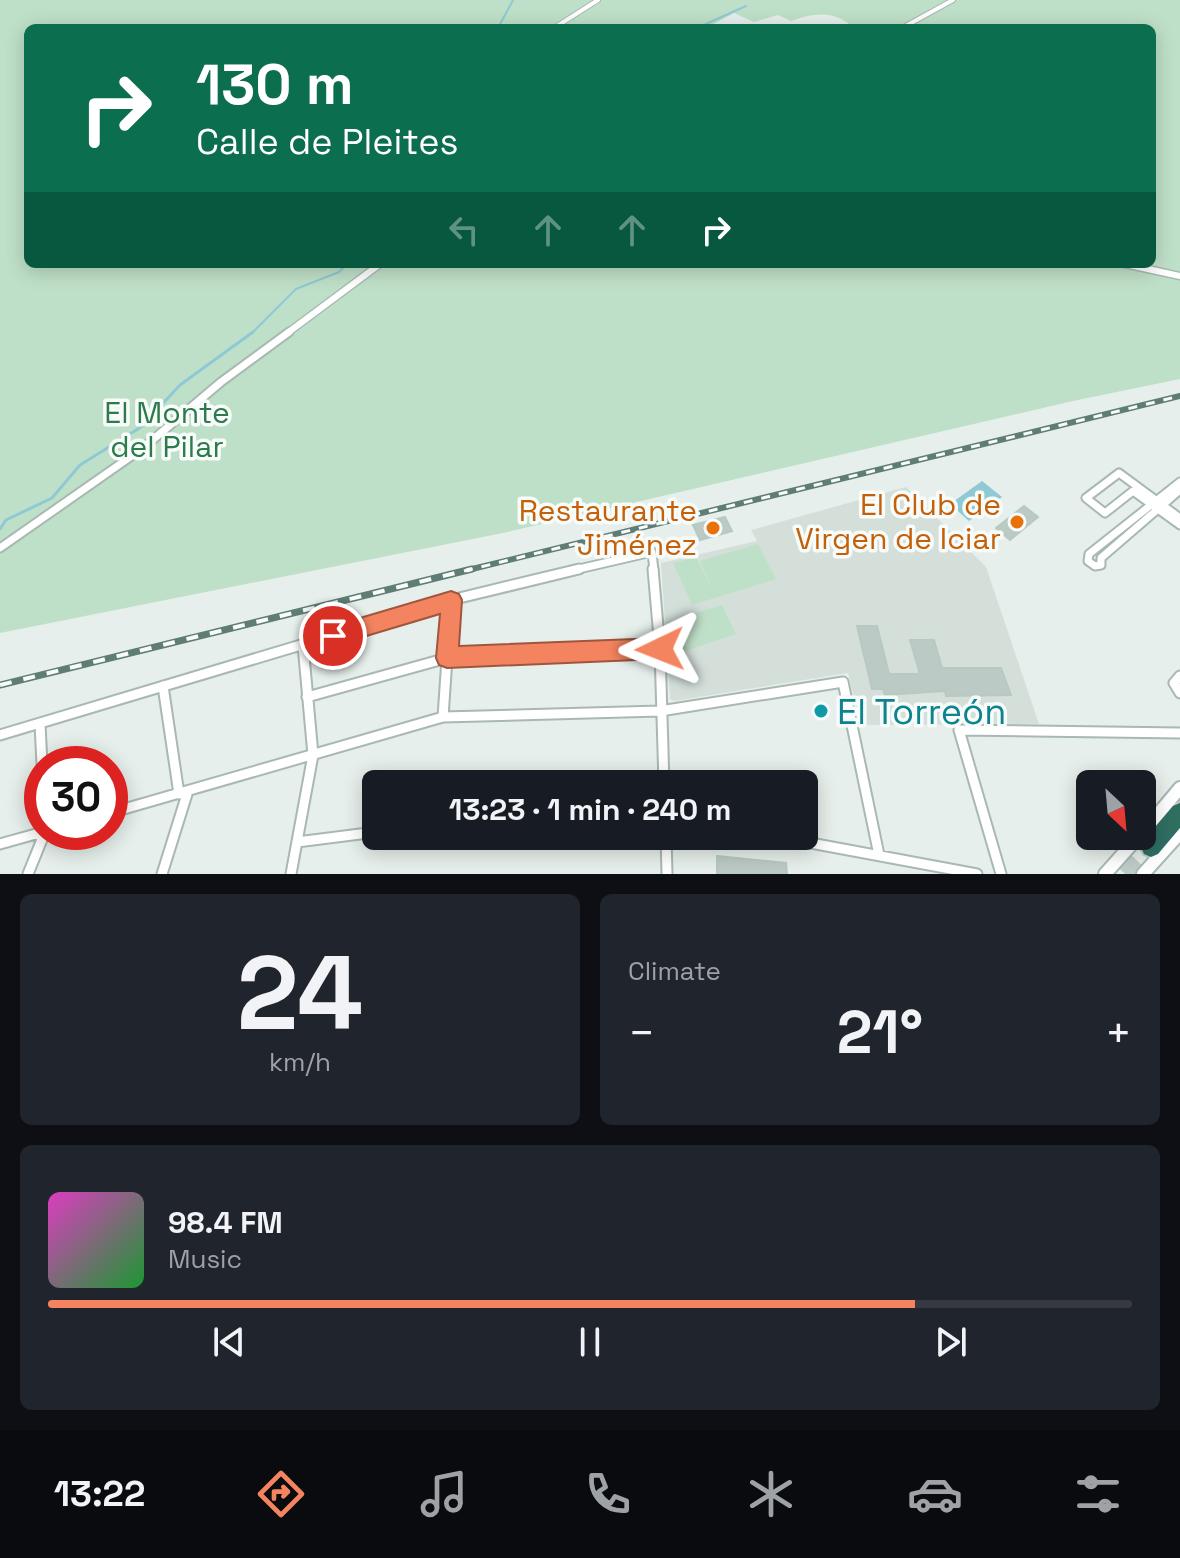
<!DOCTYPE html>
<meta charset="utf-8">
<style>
body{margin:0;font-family:"Space Grotesk",sans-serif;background:#20242c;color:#f1f3f6;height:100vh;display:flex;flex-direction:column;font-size:30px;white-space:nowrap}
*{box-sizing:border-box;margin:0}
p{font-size:26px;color:#9ea1a6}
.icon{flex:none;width:44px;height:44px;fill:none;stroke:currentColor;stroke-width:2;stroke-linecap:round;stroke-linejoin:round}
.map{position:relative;height:874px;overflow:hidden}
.sheet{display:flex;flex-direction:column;gap:20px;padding:20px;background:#0d0f14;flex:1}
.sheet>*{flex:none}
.guide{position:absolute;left:24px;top:24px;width:1132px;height:244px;border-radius:12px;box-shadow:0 4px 20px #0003;background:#0b6e4f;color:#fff;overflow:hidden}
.needle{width:52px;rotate:154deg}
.controls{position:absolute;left:1076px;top:770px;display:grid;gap:16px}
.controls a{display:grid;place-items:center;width:80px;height:80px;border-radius:12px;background:#171b24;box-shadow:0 4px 20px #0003;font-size:40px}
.speed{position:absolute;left:24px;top:746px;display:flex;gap:16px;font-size:40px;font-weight:700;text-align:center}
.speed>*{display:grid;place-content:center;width:104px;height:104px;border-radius:50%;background:#171b24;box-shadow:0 4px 20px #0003;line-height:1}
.speed .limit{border:12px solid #d22;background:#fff;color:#111}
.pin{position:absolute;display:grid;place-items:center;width:68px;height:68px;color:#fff;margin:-34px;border:4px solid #fff;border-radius:50%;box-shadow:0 2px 8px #0007}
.me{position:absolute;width:88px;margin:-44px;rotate:268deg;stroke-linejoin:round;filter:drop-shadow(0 0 6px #0008)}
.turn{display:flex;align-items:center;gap:28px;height:168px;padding:0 40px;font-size:36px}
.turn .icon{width:104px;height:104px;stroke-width:2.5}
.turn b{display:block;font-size:56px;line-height:68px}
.lanes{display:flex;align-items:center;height:76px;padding:0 40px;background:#0003;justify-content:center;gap:40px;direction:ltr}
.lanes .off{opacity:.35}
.big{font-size:60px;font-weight:700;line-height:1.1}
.sheet .tile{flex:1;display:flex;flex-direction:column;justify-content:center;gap:12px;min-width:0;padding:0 28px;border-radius:12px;background:#20242c}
.sheet .dial{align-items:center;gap:0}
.dial b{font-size:104px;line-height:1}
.song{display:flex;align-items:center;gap:24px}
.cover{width:96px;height:96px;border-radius:12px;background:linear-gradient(135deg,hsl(310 70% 55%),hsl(130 70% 35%))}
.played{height:8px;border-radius:4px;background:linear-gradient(90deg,#f4845f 80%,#363941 80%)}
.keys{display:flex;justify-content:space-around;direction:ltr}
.heat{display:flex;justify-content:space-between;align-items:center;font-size:44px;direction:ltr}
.sheet .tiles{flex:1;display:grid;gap:20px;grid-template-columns:1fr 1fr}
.tile:last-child{grid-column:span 2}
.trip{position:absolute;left:362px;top:770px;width:456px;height:80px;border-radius:12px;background:#171b24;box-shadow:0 4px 20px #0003;font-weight:700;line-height:80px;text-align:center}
.menu{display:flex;height:128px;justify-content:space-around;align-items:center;background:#090b0e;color:#9ea1a6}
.menu .icon{width:56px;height:56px}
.menu .active{color:#f4845f}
.menu b{font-size:36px;color:#f1f3f6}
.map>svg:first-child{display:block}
.built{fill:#d4dfda}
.green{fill:#bfe0c8;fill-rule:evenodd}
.water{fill:#8ec9d4}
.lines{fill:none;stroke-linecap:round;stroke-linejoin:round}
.stream-far1{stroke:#8ec9d4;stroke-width:2}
.stream{stroke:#8ec9d4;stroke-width:3}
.building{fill:#bbcac4;stroke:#b8c9c2;stroke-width:2}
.motorway-tunnel{stroke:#bfccc8;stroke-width:18;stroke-dasharray:18 9;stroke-linecap:butt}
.minor-far3-casing{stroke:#a8b8b2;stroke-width:6}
.minor-far2-casing{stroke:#a8b8b2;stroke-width:9}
.minor-far1-casing{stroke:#a8b8b2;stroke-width:11}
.minor-casing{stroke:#a8b8b2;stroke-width:13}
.tertiary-casing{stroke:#a8b8b2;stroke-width:16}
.motorway-casing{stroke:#c2cac8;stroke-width:4}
.minor-far3{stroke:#fff;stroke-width:4}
.minor-far2{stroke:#fff;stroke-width:6}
.minor-far1{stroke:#fff;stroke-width:7}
.minor{stroke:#fff;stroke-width:9}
.tertiary{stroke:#fff;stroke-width:12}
.motorway{fill:#2f6f62;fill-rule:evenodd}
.rail-far1-casing{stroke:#5f7d75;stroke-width:6}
.rail-casing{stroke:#5f7d75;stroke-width:7}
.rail-far1{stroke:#f7fbf9;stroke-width:3;stroke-dasharray:9;stroke-linecap:butt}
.rail{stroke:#f7fbf9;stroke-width:4;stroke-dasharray:12;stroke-linecap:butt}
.route{fill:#f4845f;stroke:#9f563e;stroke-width:2}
.food-dot{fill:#e8710a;stroke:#f7fbf9;stroke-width:3}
.culture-dot{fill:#0f9aa8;stroke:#f7fbf9;stroke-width:3}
.labels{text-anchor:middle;stroke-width:7;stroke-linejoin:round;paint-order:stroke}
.park-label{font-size:30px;fill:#2d7a4b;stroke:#f7fbf9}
.food-label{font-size:30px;fill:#c56008;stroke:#f7fbf9;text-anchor:end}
.near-culture-label{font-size:36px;fill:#0d838f;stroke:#f7fbf9;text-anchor:start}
</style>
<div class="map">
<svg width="1180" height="874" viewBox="0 0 1180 874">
<rect width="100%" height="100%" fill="#e6efeb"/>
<!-- built -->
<path class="built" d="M906,487L986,567L1039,724L860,725L848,673L674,701L670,699L661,563L757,541L751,530Z"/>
<!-- green -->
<path class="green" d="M0,0H1180V379L1073,401L503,533L0,633ZM734,13L754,22L778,15L791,21C811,14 829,10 848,23L847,28H1152V264H28V28H706Z
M758,544L776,579L692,605L673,563L696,557L712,589L700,561Z
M722,605L736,634L679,653L666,622Z"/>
<!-- water -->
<path class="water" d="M982,481L1002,497L969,521L950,504Z"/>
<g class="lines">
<!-- stream-far1 -->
<path class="stream-far1" d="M498,28L513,0
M697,28L746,6
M251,334L296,289L339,272L347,264"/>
<!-- stream -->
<path class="stream" d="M0,529L6,520L52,498L80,465L141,427L180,385L253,332"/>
</g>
<!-- building -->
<path class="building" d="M1024,506L1038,517L1010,540L996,528Z
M725,517L732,531L700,540L693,525Z
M857,626H877L889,674H920L910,640H934L942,668H1001L1011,695L946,696L945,691L885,695L883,689H872Z
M717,856L786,863L787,874H717Z"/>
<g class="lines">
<!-- motorway-tunnel -->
<path class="motorway-tunnel" d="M1125,874L1151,847"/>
<defs>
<path id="minor-far3" d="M554,28L598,0
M902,28L953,0"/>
<path id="minor-far2" d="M1125,264L1180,276
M286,334L380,264"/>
<path id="minor-far1" d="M1180,482L1089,554L1088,561L1095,566L1101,565V558L1180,490
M1180,518L1119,473L1086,498L1105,513L1133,491L1180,525
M0,548L143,448L221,382L289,332
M570,571L652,552L654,571"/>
<path id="minor" d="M653,569L660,649L664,784
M1180,676L1174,683L1180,693
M163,686L179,794
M307,697L447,658L660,649
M443,717L451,600
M40,724L42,764
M0,735L451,600L579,569
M110,813L443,717L660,711L843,682L879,855
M666,836L667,874
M773,836L977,874
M297,842L376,832
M0,844L43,832
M28,874L45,832
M162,874L188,791
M291,874L313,755L303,645
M1001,874L959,730L1180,733"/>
<path id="tertiary" d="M1142,833L1180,788
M1105,874L1139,836
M1143,874L1180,833"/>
<path id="motorway" d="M1180,803V828L1158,854L1151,857L1144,854L1141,847L1144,840L1173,806Z"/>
</defs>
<!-- minor-far3 casing -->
<use href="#minor-far3" class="minor-far3-casing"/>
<!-- minor-far2 casing -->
<use href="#minor-far2" class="minor-far2-casing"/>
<!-- minor-far1 casing -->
<use href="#minor-far1" class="minor-far1-casing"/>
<!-- minor casing -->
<use href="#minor" class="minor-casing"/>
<!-- tertiary casing -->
<use href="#tertiary" class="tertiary-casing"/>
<!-- motorway casing -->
<use href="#motorway" class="motorway-casing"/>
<!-- minor-far3 -->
<use href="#minor-far3" class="minor-far3"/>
<!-- minor-far2 -->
<use href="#minor-far2" class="minor-far2"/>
<!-- minor-far1 -->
<use href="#minor-far1" class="minor-far1"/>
<!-- minor -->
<use href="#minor" class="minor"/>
<!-- tertiary -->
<use href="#tertiary" class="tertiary"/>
<!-- motorway -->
<use href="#motorway" class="motorway"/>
<defs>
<path id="rail-far1" d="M464,571L1180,396"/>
<path id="rail" d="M0,685L472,569"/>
</defs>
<!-- rail-far1 casing -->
<use href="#rail-far1" class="rail-far1-casing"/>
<!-- rail casing -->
<use href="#rail" class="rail-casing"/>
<!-- rail-far1 -->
<use href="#rail-far1" class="rail-far1"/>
<!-- rail -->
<use href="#rail" class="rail"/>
</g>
<!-- route -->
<path class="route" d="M451,591L459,594L462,600L459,646L660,638L668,641L671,649L668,656L660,659L447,668L439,665L436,658L440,614L333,646L325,643L322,636L325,629L333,626Z"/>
<!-- markers -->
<g class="food-dot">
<circle cx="1017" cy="522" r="8"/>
<circle cx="713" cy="528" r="8"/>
</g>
<circle class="culture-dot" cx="821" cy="711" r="8"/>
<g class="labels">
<!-- park labels -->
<g class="park-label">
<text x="167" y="423">El Monte<tspan x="167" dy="34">del Pilar</tspan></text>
</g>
<!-- food labels -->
<g class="food-label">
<text x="1001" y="515">El Club de<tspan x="1001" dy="34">Virgen de Iciar</tspan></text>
<text x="697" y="521">Restaurante<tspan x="697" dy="34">Jiménez</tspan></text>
</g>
<!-- near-culture labels -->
<g class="near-culture-label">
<text x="837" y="724">El Torreón</text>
</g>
</g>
</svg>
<div class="controls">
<a><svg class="needle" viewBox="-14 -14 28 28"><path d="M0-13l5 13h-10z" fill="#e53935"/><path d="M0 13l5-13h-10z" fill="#9ea1a6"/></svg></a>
</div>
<div class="speed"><div class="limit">30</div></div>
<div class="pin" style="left:333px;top:636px;background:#d93025"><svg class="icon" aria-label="arrive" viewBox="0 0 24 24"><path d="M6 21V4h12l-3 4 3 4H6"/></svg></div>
<svg class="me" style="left:660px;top:649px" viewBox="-20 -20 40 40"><path d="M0-17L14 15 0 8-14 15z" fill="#f4845f" stroke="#fff" stroke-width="4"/></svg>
<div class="trip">13:23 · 1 min · 240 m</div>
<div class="guide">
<div class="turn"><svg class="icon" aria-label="right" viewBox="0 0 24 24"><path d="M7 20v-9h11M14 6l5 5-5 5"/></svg><div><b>130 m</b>Calle de Pleites</div></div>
<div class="lanes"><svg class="icon off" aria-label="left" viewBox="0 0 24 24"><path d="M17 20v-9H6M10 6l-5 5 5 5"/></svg><svg class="icon off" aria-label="ahead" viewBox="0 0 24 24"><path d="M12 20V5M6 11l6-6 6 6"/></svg><svg class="icon off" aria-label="ahead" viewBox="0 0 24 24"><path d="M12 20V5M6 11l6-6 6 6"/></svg><svg class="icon" aria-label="right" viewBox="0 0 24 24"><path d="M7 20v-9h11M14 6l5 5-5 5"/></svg></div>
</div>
</div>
<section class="sheet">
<div class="tiles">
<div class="tile dial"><b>24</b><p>km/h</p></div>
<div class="tile"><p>Climate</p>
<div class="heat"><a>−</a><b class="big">21°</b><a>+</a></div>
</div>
<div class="tile">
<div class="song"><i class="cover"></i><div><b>98.4 FM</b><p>Music</p></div></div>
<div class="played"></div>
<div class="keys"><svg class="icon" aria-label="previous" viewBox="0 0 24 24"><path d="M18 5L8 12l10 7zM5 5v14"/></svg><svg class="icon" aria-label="pause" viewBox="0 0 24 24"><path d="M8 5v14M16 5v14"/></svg><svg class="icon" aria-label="next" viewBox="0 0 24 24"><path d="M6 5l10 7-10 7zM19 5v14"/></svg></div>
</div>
</div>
</section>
<nav class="menu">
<b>13:22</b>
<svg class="icon active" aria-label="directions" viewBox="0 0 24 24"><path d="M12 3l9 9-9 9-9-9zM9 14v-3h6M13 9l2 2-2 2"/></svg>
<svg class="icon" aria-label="music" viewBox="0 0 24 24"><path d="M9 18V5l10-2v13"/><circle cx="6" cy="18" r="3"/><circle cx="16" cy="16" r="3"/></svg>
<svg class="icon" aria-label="phone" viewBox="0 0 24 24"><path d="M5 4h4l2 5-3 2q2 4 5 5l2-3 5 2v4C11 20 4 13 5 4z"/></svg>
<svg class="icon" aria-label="climate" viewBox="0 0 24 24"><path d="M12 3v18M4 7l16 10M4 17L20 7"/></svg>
<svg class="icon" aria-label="car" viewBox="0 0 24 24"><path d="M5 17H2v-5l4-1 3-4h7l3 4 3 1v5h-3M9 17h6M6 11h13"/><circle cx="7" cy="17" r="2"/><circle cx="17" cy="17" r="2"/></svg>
<svg class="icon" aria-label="filters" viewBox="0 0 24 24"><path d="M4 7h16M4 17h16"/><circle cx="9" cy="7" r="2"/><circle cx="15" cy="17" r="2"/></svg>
</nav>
